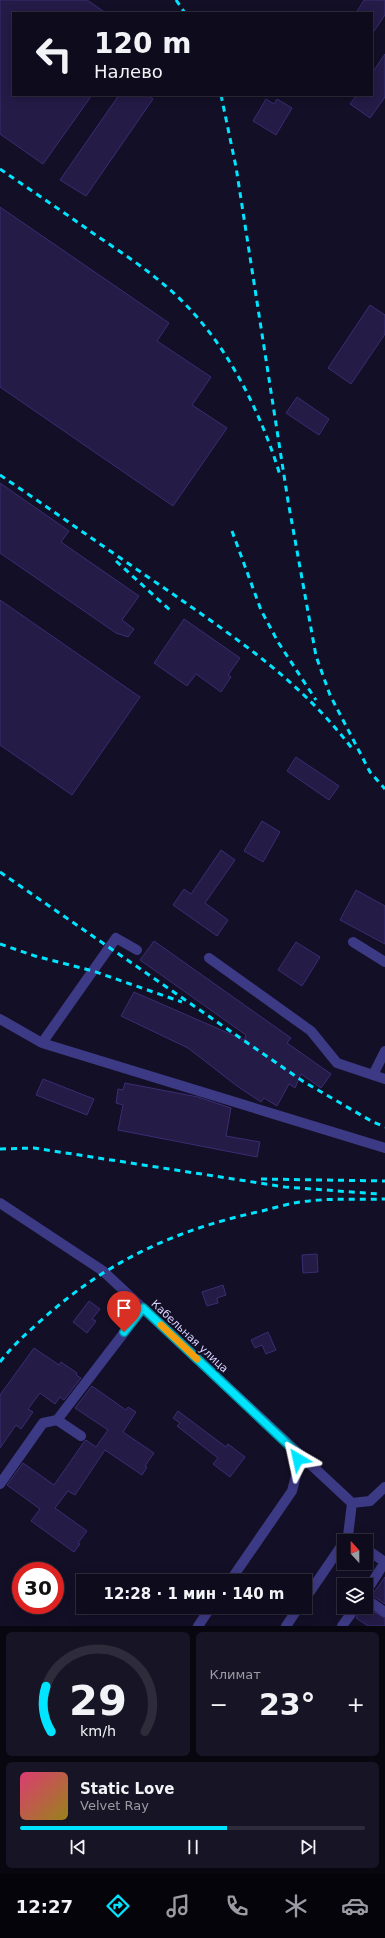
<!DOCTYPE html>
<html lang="ru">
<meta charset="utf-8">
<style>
body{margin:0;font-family:"DejaVu Sans",sans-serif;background:#171425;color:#f1f3f6;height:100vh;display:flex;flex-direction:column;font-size:15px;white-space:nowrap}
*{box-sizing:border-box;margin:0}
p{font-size:13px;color:#9b9ba3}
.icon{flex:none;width:22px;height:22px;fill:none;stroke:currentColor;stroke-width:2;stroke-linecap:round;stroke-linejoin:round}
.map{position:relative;height:1626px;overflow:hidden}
.details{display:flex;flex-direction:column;gap:6px;padding:6px;background:#08060f;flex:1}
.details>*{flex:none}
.top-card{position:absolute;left:12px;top:12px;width:361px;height:84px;border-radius:0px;box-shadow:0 2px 10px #0003,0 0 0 1px #2e2b3b;background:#0e0b1c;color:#f1f3f6;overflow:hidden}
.needle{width:26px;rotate:339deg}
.fabs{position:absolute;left:337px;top:1534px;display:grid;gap:8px}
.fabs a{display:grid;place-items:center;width:36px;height:36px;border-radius:0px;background:#0e0b1c;box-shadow:0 2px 10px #0003,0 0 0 1px #2e2b3b;font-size:20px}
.speed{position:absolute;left:12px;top:1562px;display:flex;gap:8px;font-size:20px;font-weight:700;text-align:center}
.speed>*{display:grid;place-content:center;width:52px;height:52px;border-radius:50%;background:#0e0b1c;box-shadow:0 2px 10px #0003,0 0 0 1px #2e2b3b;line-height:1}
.speed .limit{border:6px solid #d22;background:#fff;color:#111}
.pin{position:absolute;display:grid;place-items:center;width:34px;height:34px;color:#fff;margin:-41px -17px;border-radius:50% 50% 50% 0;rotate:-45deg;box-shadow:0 0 4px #0007}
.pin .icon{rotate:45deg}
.me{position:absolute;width:44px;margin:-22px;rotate:324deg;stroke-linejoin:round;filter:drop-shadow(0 0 3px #0008)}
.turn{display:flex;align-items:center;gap:14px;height:84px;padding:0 16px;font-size:18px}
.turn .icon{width:52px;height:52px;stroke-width:2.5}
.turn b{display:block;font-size:28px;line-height:34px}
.big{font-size:30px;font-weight:700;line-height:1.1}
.details .widget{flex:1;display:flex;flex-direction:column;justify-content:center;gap:6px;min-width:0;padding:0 14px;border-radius:6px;background:#171425}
.details .dial{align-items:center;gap:0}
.dial svg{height:104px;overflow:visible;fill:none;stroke:#2e2b3b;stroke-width:7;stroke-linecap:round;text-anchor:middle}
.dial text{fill:#f1f3f6;stroke:none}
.song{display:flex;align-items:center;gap:12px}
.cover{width:48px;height:48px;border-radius:6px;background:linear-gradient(135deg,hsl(340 70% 55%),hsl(50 70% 35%))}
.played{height:4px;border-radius:2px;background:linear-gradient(90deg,#00e5ff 60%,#2e2b3b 60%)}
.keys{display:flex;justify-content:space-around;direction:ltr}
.heat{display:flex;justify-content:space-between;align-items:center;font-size:22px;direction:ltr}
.details .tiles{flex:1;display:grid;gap:6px;grid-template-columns:1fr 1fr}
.widget:last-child{grid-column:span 2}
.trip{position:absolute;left:76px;top:1574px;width:236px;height:40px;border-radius:0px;background:#0e0b1c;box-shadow:0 2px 10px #0003,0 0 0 1px #2e2b3b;font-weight:700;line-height:40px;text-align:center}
.tabs{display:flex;height:64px;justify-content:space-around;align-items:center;background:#06040b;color:#9b9ba3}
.tabs .icon{width:28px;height:28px}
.tabs .current{color:#00e5ff}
.tabs b{font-size:18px;color:#f1f3f6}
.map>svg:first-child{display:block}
.building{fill:#241b47;stroke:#3b2d73}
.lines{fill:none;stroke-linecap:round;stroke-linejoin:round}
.minor{stroke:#3d3a85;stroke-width:10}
.rail{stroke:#00e5ff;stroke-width:3;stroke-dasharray:6 5;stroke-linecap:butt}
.route-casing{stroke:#0095a6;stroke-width:10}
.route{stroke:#00e5ff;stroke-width:7}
.slow{stroke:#f59e0b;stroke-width:7}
.labels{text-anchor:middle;stroke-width:4;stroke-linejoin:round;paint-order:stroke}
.street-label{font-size:11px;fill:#d9d4ff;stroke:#130f26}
</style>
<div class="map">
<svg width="385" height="1626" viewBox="0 0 385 1626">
<rect width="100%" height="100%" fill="#130f26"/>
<!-- building -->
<path class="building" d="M0,0H87L106,13H13V95H92L43,164L0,134Z
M364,0H385V15L372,34V13H356Z
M385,54V97L370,118L350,104L357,95H372V73Z
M119,95H147L153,99L86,196L60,180Z
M266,99L274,104L277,99L292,108L276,135L253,121Z
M0,207L169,323L157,341L211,377L192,405L227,428L173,506L0,387Z
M370,305L385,315V334L351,384L328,368Z
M297,397L329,419L319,435L286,413Z
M0,483L69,531L61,542L139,596L122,620L134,629L128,637L116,633L0,553Z
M0,600L140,697L72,795L0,745Z
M184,619L240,658L228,675L231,677L221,692L196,674L187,686L154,663Z
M296,757L339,786L329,800L287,771Z
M262,821L280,832L263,862L244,851Z
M221,850L235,860L205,903L228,920L217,936L173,905L184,889L191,894Z
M356,890L385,906V944L340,920Z
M154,941L291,1038L287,1043L331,1074L321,1088L301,1074L295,1088L289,1084L277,1106L264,1098L261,1102L237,1086L188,1048L121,1016L134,992L244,1040L246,1035L140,960Z
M296,942L320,957L302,986L278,970Z
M43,1079L94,1099L87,1115L36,1095Z
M125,1083L198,1097L231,1108L226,1136L260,1142L257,1157L118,1130L123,1105L116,1103L118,1089L123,1090Z
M317,1254L318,1272L303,1273L302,1255Z
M223,1285L226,1295L217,1298L218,1303L207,1306L202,1292Z
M89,1301L100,1309L92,1319L96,1321L87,1333L73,1322Z
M268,1332L276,1350L266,1354L262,1345L255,1348L251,1340Z
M34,1348L59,1365L61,1362L77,1373L76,1375L81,1378L64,1400L60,1397L55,1404L40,1393L28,1409L33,1412L21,1429L16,1425L0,1448V1395Z
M92,1386L126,1410L128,1407L136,1412L123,1432L154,1453L145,1466L147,1467L142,1475L105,1450L75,1495L68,1491L55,1508L87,1531L78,1543L80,1544L74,1552L31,1521L40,1509L7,1485L23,1463L54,1485L84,1442L86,1440L96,1447L108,1430L75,1408Z
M178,1411L226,1447L228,1444L245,1457L230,1477L213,1464L218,1458L177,1426L180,1423L173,1418Z
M385,1577V1604L372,1595Z
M363,1607H366L385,1618V1626H368L356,1618Z"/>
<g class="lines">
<!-- minor -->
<path class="minor" d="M353,942L385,962
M209,958L311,1031L337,1063L385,1079
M0,1019L42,1043L385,1148
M42,1043L116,938L137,950
M373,1075L385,1051
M0,1203L103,1271L352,1503L348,1536L344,1541
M57,1420L81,1436
M0,1484L43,1423L57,1420L143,1308
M352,1503L370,1501L385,1487
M366,1549L385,1562
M230,1581L292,1491L298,1468L297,1453
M366,1592L385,1562
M305,1599L344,1542
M366,1599L385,1612
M198,1626L211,1607
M286,1626L299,1607
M342,1626L356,1607"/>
<!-- rail -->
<path class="rail" d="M176,0L185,13
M221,95L236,167L288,501L316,656L330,695L370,772L385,789
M0,169C32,191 65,213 97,236C127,256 157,276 183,302C229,348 261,413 280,475
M0,475C56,513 111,552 167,590C236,638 303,683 354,751
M232,531L261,610L278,642L316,700
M116,561L172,612
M0,872L304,1082L373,1122L385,1127
M0,944L35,956L93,971L182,1002
M0,1149L34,1148L285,1187L379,1194
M261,1179L385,1181
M0,1362C13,1345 28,1332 45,1317C109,1260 178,1229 262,1211C277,1207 294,1202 309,1201C334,1198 360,1200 385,1199"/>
</g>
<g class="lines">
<defs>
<path id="route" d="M124,1332L143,1308L297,1453L298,1459"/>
</defs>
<!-- route casing -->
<use href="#route" class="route-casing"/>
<!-- route -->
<use href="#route" class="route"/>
<!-- slow -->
<path class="slow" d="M161,1325L197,1359"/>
</g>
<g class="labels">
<!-- street labels -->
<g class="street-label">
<text transform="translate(190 1336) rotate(43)" y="4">Кабельная улица</text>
</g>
</g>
</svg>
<div class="fabs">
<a><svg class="needle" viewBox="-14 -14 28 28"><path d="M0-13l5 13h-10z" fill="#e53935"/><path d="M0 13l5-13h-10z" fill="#9b9ba3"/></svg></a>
<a><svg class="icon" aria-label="layers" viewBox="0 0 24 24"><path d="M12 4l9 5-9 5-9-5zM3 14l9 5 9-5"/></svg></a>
</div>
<div class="speed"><div class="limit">30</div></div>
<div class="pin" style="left:124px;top:1332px;background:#d93025"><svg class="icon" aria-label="arrive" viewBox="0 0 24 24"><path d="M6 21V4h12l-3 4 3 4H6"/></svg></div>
<svg class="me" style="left:298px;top:1459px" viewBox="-20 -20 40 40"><path d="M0-17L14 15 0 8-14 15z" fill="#00e5ff" stroke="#fff" stroke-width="4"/></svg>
<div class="trip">12:28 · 1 мин · 140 m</div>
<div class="top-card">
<div class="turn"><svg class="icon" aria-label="left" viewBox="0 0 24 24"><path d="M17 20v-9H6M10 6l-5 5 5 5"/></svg><div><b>120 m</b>Налево</div></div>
</div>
</div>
<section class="details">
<div class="tiles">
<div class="widget dial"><svg viewBox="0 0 100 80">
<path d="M14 69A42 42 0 1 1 86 69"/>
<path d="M14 69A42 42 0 0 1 10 34" stroke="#00e5ff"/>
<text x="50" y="56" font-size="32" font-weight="700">29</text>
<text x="50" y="72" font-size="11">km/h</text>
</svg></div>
<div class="widget"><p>Климат</p>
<div class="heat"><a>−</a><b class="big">23°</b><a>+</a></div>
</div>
<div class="widget">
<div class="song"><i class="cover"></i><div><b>Static Love</b><p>Velvet Ray</p></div></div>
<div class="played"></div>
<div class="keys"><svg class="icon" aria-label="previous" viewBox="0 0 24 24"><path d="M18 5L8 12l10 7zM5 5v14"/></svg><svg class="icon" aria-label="pause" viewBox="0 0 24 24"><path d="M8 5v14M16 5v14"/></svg><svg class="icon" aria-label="next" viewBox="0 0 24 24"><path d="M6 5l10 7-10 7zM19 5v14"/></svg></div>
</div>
</div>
</section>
<nav class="tabs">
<b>12:27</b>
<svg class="icon current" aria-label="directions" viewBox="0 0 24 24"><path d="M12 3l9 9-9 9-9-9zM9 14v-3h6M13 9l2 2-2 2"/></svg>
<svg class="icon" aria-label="music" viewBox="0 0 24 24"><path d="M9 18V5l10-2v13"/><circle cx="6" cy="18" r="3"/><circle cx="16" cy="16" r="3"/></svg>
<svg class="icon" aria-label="phone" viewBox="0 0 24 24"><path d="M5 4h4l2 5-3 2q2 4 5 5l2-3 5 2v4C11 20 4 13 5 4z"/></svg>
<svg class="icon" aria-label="climate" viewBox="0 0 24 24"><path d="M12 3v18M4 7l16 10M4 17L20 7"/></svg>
<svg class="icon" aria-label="car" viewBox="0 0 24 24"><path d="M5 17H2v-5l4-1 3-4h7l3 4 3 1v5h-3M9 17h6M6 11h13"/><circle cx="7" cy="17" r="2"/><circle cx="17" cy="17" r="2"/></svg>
</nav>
